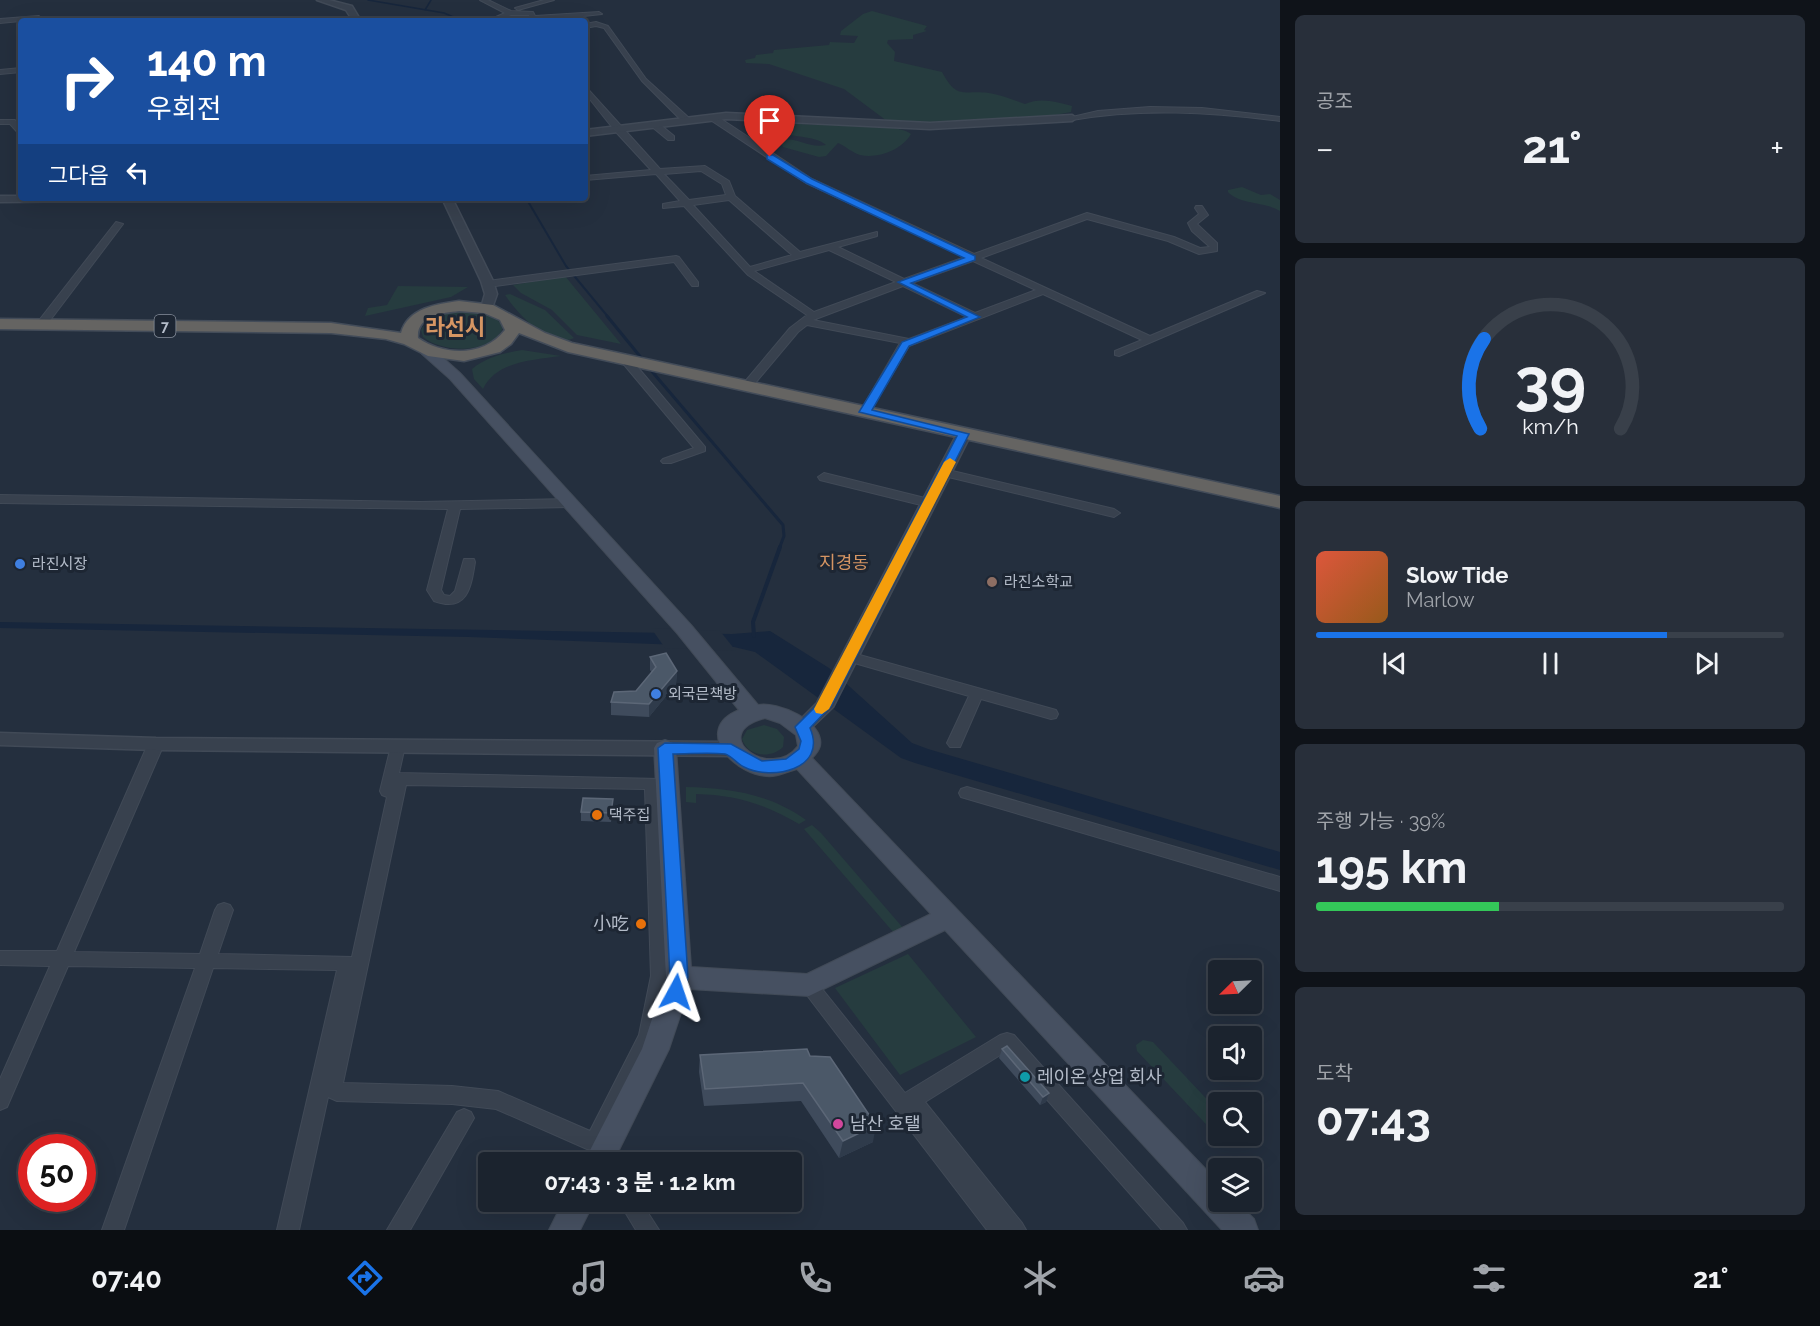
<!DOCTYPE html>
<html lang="ko">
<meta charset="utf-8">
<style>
body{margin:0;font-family:Raleway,"Noto Sans KR",sans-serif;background:#282f3a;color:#f1f3f6;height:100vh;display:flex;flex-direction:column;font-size:22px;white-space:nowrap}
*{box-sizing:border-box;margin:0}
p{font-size:20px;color:#a0a4aa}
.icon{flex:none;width:33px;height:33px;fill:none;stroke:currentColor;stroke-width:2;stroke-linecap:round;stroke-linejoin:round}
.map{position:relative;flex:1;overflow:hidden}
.details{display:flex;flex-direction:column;gap:15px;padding:15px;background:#0f1319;width:540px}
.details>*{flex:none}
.hud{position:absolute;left:18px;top:18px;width:570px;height:183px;border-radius:6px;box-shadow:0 6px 24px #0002,0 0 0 2px #39404a;background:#1a4fa0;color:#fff;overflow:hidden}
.needle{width:39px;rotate:246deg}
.fabs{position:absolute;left:1208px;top:960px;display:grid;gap:12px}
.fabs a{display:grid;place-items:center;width:54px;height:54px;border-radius:6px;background:#1b232e;box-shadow:0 6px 24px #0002,0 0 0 2px #39404a;font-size:30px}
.speed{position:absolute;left:18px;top:1134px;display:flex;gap:12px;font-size:30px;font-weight:700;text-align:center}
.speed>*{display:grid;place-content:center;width:78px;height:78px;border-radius:50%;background:#1b232e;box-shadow:0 6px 24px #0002,0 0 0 2px #39404a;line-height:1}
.speed .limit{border:9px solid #d22;background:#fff;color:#111}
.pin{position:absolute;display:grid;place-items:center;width:51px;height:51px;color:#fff;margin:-62px -26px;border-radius:50% 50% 50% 0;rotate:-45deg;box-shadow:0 0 6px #0007}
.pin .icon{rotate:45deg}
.me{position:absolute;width:66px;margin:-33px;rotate:5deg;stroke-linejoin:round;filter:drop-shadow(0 0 4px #0008)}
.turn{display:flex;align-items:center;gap:21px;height:126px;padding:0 30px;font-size:27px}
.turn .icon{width:78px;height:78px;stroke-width:2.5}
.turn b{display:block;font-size:42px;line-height:51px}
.then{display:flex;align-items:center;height:57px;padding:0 30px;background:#0003;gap:12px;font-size:22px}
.big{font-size:45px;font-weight:700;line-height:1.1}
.details .tile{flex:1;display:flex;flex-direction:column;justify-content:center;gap:9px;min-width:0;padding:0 21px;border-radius:9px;background:#282f3a}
.details .dial{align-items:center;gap:0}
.dial svg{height:156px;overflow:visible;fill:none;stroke:#39404a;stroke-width:7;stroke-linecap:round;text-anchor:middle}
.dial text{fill:#f1f3f6;stroke:none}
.song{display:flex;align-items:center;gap:18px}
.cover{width:72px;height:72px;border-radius:9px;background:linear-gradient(135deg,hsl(10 70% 55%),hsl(30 70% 35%))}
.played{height:6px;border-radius:3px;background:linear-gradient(90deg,#1a73e8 75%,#39404a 75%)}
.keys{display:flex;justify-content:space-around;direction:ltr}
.heat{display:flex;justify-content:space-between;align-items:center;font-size:33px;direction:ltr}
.charge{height:9px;border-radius:4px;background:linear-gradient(90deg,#34c759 39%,#39404a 0)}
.trip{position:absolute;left:478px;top:1152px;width:324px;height:60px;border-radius:6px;background:#1b232e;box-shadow:0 6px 24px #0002,0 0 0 2px #39404a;font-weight:700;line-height:60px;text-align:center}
.dock{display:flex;height:96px;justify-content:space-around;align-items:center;background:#0b0e12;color:#a0a4aa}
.dock .icon{width:42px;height:42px}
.dock .active{color:#1a73e8}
.dock b{font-size:27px;color:#f1f3f6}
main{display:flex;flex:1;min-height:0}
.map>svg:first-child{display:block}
.green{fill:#263c3f}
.water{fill:#17263c}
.pier{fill:#242f3e}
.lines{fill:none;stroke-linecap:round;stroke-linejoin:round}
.stream-far3{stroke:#17263c;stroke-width:1.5}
.stream-far2{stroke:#17263c;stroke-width:2}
.stream-far1{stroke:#17263c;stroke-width:3}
.stream{stroke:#17263c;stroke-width:4}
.minor-casing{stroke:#414a57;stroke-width:2}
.tertiary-casing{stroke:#414a57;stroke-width:3}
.secondary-casing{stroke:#414a57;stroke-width:2}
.trunk-casing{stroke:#434c59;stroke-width:3}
.minor{fill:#38414e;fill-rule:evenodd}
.tertiary{fill:#38414e;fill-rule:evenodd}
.secondary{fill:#465061;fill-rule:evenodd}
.trunk{fill:#656462;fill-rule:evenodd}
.wall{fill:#3f4b5c}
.shaded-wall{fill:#2f3b4b}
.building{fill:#4b5868;stroke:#5c6777;stroke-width:1.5}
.route{fill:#1a73e8;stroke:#114b97;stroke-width:1.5}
.slow{fill:#f59e0b}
.shop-dot{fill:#3f7fe0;stroke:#1d2633;stroke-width:2}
.education-dot{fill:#8d6e63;stroke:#1d2633;stroke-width:2}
.food-dot{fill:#e8710a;stroke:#1d2633;stroke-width:2}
.culture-dot{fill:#0f9aa8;stroke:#1d2633;stroke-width:2}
.hotel-dot{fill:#d1479c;stroke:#1d2633;stroke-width:2}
.labels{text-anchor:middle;stroke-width:6;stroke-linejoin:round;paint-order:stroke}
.shield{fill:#1d2633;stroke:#878f9c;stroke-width:1.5}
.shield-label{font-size:14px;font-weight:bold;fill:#b4bcc9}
.poi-label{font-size:15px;fill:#b4bcc9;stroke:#1d2633;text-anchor:start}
.quarter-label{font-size:18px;fill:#d59563;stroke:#1d2633}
.near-poi-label{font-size:18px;fill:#b4bcc9;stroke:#1d2633;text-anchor:start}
.far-town-label{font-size:22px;font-weight:bold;fill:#d59563;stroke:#1d2633}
</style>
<main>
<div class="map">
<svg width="1280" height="1230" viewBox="0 0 1280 1230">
<rect width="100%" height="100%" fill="#242f3e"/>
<!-- green -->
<path class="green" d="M872,11L927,26L924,30L927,31L913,35V39L888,40L887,43L895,52L894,61L942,72C957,100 963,90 989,93C1001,95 1014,100 1025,104C1041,97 1056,102 1072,106L1071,112L1045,117L927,124L887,121L844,89L769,64L746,63L745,60L755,58L756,55L773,53L774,50L829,45L830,42L854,43L858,36L840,35L841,31L863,14Z
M793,123C816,127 899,122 911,134C902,150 878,159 860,155C853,153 845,146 838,143L826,156L819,157L783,147L780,140C796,136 809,149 826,145C816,136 797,138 784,133L781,126Z
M1242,187L1261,195L1270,194L1280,200V211C1263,201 1240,205 1228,192V190Z
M565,276L621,344L577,335L552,310L521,293L513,285Z
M398,286L468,287L451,297L365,316L368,308L387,305Z
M510,294L545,310L574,338C550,350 517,313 505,295Z
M456,311C472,311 496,310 503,328C491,355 442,353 423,337L421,330C428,316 442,314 456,311Z
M522,350L561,356C534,360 496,361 483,389L474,379L472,369C486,357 504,353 522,350Z
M764,725L777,729L784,737L783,747C771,759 748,757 742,739L747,730Z
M686,787C731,788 769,794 806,820L799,824C765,804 736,795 696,794V803L686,802Z
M812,825L821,833L904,929L894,933L804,829Z
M908,954L976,1037L900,1075L835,988Z
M1143,1040L1153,1042L1218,1111V1136H1234L1227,1141L1219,1138L1137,1051L1136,1045Z"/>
<!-- water -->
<path class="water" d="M0,622L732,634L770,631L829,668L912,743L928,749L1280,852V870L915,763L901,758L755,652L734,647L469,637L0,628Z"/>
<!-- pier -->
<path class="pier" d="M651,628L720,631L736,651L665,648Z"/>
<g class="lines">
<!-- stream-far3 -->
<path class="stream-far3" d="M368,0L444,13L463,21
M425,10L431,0"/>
<!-- stream-far2 -->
<path class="stream-far2" d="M526,198L566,266L609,318"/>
<!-- stream-far1 -->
<path class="stream-far1" d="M607,316L643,360
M649,368L783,525L784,536L779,549"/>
<!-- stream -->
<path class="stream" d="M754,636L753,622L780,547"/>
<defs>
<path id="minor" d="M480,0H488L511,11L533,12L535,16L599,12L602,14L537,21H531L529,15H511L495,21H487L505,13Z
M544,0H554L518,10L515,8Z
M39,16L41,19L0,23V19Z
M596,22L608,26L646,79L689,118V122H683L642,81L604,28L596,26L585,28V24Z
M21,68V72L0,74V70Z
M585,86L660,169L705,166L729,181L735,196L800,252L877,232V236L838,247L904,279L965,257L806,183L709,119V115H715L812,179L974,254L1087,213L1174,237L1200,248L1210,247L1192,231L1188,223L1199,214L1195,208L1196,206H1202L1208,215L1197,224L1217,243V251L1199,254L1168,241L1087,219L981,258L1150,336L1257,291L1265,293L1119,356L1115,355V351L1142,340L1043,294L909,346L870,412L865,415L860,412L900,343L807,325L798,332L751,388H743V384L790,328L807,315L748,275L684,206L663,208V204L680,201L656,174L585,180V176L651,170L615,131L585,93ZM701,171L722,184L726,195L689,200L664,174ZM729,200L792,255L750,267L693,205ZM829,250L896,282L814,312L754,271ZM973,261L1036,290L975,313L912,283ZM903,286L967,317L909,339L813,320Z
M1150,107L1202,108L1280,117V121C1210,112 1142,108 1072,120L1068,118L1098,111Z
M0,120H15L21,129V136L10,124H0Z
M651,122H657L674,136V140H668L651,126Z
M116,222L123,224L45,327H37V323Z
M676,256L679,257L698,282V286H692L674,262L488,287L483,284L488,281Z
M625,356L629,357L705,447V451L671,463H663L661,461L663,459L694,448L621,361V357Z
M944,469L1114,509L1120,513L1114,517L940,475L938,473L940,471Z
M824,473L933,500L935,503L929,507L820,480L818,477Z
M0,495L420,502L570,499L576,503L570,507L460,509L441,590L444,595L450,596L455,591L464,559H474L475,562C471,588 467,613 434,601L427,590L448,509L0,503Z
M849,652L1056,710L1058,714L1056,718L1051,719L981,699L960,747H950L947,743L969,696L844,660L842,657L844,654Z
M156,739L161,740L164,744L74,952L200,954L215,910L218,905L224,903L230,905L233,910L218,954L352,957L387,797L382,795L380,791L392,742H402L405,746L399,773L659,779L661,783L669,976L657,1036L602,1148L595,1150L587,1149L496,1109L452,1104L337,1101L328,1097L299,1230H277L337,970L213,968L124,1230H102L195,968L68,966L7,1107L0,1110V1079L50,966L0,965V951H57L148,744L151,740ZM406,785L645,789L651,976L639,1035L590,1131L498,1091L452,1086L343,1083Z
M967,787L1280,877V891L961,797L959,793L961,789Z
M809,977L815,980L905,1093L1000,1035L1007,1033L1014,1035L1183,1223L1187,1230H1162L1005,1052L925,1102L1022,1223L1026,1230H987L803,990L800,985L803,980Z
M464,1109L471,1112L474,1118L410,1230H387L457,1112Z
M619,1202H641L659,1230H636Z"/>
<path id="tertiary" d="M317,0H329L352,6L361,21H353L346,10Z
M726,113L930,123L1072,115L1076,118L1072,121L930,129L726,119L585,136V130Z
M0,196H21V198H96L91,201L0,202Z
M442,198H452L493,281L497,294L491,311L481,308L485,294L481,281Z
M964,430L971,434L833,707L808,731H796L793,727L817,703L957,434Z
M0,733L156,738L731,742L738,744L740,749L738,754L731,756L156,750L0,745Z"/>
<path id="secondary" d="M427,347L432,348L460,373L691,625L758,705C777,701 825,721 820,746C819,750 815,755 812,758L1218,1182V1202H1237L1254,1219L1258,1230H1222L945,930L809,996L689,989L669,1049L613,1162H584L642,1049L666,977L654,748L657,743L665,740L673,743L676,748L691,967L807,974L931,914L797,769C789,771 781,775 773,776C737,779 690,730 739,710L677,633L450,379L422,354L420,351ZM765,718L780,723L796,735L798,746C771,782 705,734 765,718Z
M563,1202H594L580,1230H549Z"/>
<path id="trunk" d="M459,301L493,305L545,333L572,343L1280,496V508L568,352L519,333L511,344L500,352L464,361L428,356L404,344L386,339L331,333L0,329V319L331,323L401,333C408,308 437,304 459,301ZM459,311L484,313L500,320L505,330C484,357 444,356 418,338C416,316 442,313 459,311Z"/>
</defs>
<!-- minor casing -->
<use href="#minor" class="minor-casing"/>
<!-- tertiary casing -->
<use href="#tertiary" class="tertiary-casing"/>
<!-- secondary casing -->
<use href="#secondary" class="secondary-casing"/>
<!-- trunk casing -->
<use href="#trunk" class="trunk-casing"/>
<!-- minor -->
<use href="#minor" class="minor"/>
<!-- tertiary -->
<use href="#tertiary" class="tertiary"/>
<!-- secondary -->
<use href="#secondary" class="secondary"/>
<!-- trunk -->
<use href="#trunk" class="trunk"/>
</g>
<!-- wall -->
<path class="wall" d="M650,657L677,671L676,684L649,717L611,715V702L636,691L652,673L650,670Z
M613,808L611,822L581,821V812Z
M1002,1049L1049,1093L1046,1102L1040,1105L999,1058Z
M700,1055L810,1056L873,1142L839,1158L801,1101L704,1106L699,1072Z"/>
<!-- shaded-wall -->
<path class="shaded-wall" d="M677,671L676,684L649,717V704Z
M1049,1093L1046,1102L1040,1105L1043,1097Z
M876,1125L873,1142L839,1158L843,1141Z"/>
<!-- building -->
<path class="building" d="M666,653L677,671L649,704L611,702L614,692L636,691L656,667L650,657Z
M583,798L613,799L611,813L581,812Z
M1007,1046L1049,1093L1043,1097L1002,1049Z
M807,1049L810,1056L830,1057L876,1125L843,1141L803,1083L705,1089L700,1055Z"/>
<!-- route -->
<path class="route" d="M767,155H773L812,179L975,256V260L911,283L980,317L909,346L872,410L969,434L831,706L810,728C828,770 771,781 744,767C737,764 732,756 725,754C709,752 690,754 673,754L688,977L683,998L676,1000L670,998L667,992L670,977L658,748L665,743L731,744L762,761L786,759L799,749L801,741L795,727L818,704L957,436L859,412L902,342L967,317L898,282L964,258L806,183L767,159Z"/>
<!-- slow -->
<path class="slow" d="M950,458L956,462L829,709L822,714L816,713L814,709L944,462Z"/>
<!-- markers -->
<g class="shop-dot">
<circle cx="20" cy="564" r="6"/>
<circle cx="656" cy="694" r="6"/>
</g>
<circle class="education-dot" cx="992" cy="582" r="6"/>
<g class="food-dot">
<circle cx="597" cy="815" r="6"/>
<circle cx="641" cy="924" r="6"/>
</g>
<circle class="culture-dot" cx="1025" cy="1077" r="6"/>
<circle class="hotel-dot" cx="838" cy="1124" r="6"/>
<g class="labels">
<!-- shield labels -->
<rect class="shield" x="154.5" y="315" width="21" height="22" rx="4.5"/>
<g class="shield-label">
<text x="165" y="331">7</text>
</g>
<!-- poi labels -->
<g class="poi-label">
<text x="32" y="569">라진시장</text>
<text x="1004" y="587">라진소학교</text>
<text x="668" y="699">외국믄책방</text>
<text x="609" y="820">댁주집</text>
</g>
<!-- quarter labels -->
<g class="quarter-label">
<text x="844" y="569">지경동</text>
</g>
<!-- near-poi labels -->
<g class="near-poi-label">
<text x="629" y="930" text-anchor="end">小吃</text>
<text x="1037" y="1083">레이온 상업 회사</text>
<text x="850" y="1130">남산 호탤</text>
</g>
<!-- far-town labels -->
<g class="far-town-label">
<text x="455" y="335">라선시</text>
</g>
</g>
</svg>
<div class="fabs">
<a><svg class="needle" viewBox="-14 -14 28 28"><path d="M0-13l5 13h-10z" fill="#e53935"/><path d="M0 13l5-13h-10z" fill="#a0a4aa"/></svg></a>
<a><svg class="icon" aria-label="sound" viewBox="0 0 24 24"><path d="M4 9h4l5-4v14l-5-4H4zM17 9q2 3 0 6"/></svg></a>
<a><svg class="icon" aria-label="search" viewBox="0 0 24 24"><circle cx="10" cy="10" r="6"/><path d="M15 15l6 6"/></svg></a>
<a><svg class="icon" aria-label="layers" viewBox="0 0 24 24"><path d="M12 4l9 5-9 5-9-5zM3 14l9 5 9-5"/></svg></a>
</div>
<div class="speed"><div class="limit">50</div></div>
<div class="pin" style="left:770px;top:157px;background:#d93025"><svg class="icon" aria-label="arrive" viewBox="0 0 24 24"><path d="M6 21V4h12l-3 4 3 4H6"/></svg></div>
<svg class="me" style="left:676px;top:992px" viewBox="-20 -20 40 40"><path d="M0-17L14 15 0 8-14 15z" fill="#1a73e8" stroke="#fff" stroke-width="4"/></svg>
<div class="trip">07:43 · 3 분 · 1.2 km</div>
<div class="hud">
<div class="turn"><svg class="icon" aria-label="right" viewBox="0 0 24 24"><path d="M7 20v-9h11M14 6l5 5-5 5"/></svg><div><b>140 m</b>우회전</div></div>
<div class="then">그다음<svg class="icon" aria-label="left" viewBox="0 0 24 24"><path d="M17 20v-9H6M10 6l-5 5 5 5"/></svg></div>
</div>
</div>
<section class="details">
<div class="tile"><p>공조</p>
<div class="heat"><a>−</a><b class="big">21°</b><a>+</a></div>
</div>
<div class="tile dial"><svg viewBox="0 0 100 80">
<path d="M14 69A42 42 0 1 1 86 69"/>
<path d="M14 69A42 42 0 0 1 16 23" stroke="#1a73e8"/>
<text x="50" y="56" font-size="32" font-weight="700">39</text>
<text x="50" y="72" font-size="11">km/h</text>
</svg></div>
<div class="tile">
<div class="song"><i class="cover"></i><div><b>Slow Tide</b><p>Marlow</p></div></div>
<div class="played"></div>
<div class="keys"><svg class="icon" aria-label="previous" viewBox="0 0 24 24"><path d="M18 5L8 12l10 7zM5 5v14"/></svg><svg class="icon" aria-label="pause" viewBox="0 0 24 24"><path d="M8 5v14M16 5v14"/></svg><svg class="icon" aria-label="next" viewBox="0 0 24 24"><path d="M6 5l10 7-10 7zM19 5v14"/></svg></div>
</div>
<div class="tile"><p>주행 가능 · 39%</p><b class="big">195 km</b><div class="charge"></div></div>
<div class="tile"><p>도착</p><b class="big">07:43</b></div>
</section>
</main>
<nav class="dock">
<b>07:40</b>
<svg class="icon active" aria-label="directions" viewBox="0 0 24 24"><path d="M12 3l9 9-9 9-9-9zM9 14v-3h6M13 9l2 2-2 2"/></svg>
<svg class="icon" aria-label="music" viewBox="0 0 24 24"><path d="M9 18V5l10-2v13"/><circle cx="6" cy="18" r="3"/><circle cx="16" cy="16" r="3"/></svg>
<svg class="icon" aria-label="phone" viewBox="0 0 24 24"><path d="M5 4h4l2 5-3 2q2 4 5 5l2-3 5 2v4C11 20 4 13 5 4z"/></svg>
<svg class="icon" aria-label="climate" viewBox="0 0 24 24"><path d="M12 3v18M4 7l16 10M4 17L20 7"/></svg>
<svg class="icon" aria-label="car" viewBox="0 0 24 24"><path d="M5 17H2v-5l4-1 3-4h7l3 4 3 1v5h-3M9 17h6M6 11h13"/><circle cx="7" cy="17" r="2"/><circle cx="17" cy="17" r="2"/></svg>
<svg class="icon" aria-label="filters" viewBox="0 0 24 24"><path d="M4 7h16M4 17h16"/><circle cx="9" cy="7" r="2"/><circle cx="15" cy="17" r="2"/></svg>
<b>21°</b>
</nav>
